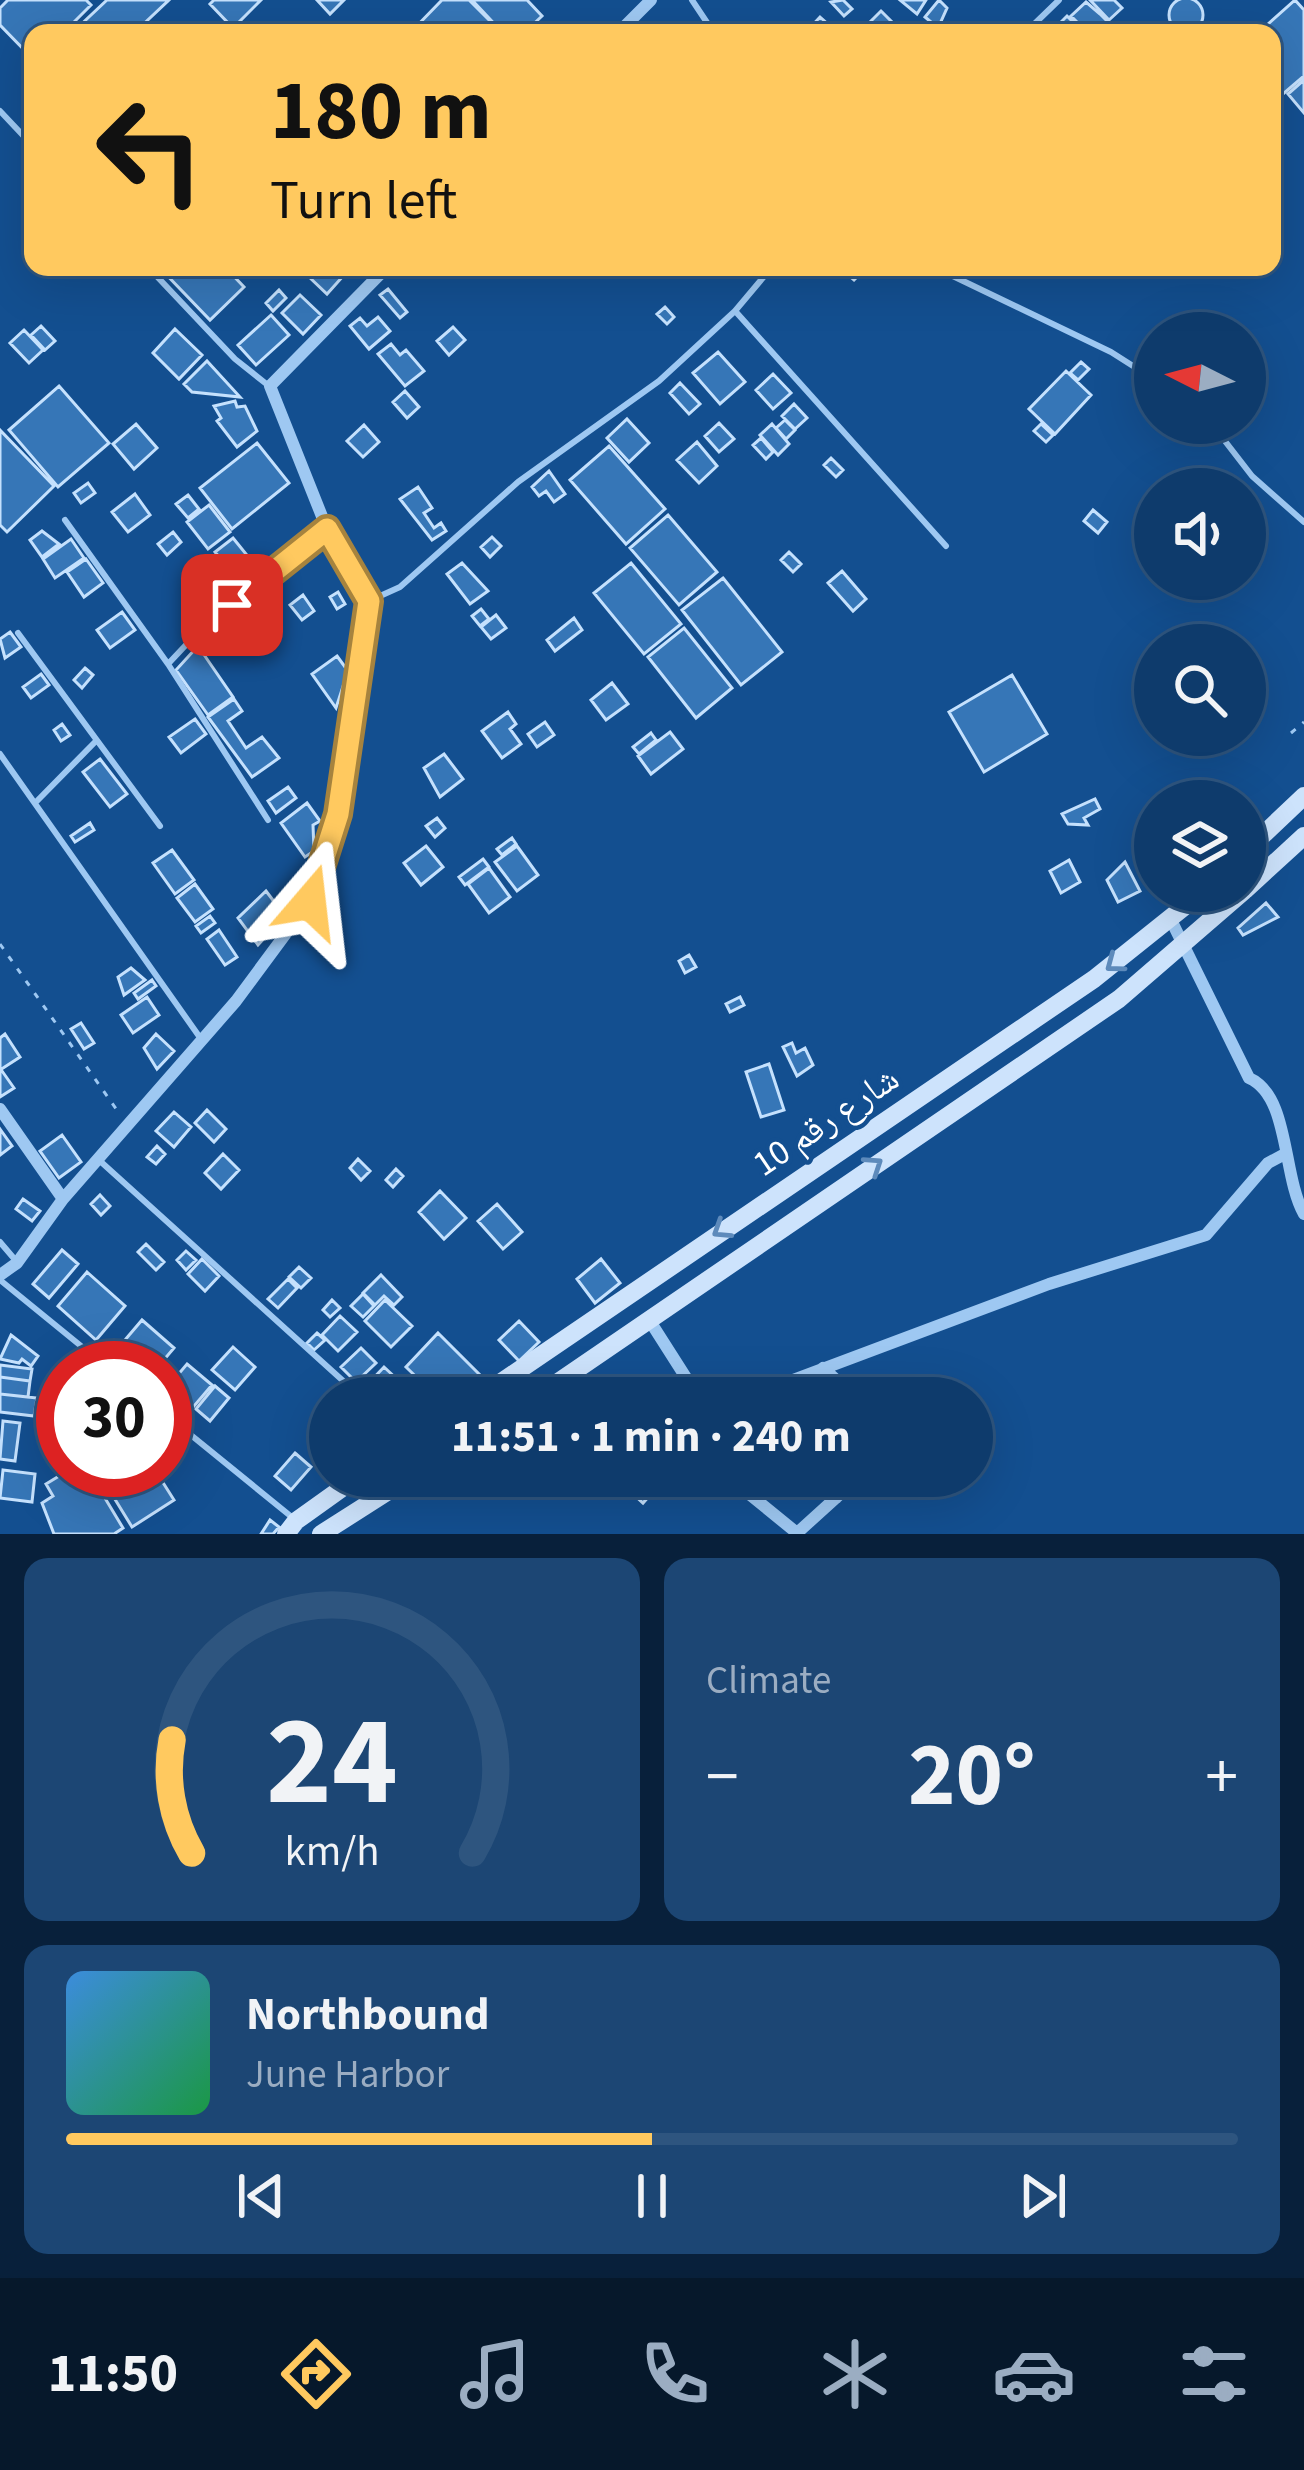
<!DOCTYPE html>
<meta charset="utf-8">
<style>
body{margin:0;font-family:"Source Sans 3","Noto Naskh Arabic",sans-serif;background:#1c4674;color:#f1f3f6;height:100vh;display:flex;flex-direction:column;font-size:45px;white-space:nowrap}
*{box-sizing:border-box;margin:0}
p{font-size:39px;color:#9badc2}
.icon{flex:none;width:66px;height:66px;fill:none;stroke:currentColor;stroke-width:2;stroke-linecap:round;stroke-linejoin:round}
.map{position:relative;height:1534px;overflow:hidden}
.details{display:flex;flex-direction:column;gap:24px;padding:24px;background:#08203b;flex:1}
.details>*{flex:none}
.guide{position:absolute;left:24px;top:24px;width:1257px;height:252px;border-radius:24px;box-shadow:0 12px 48px #0002,0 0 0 3px #2e557f;background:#ffc95f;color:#111;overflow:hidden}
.needle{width:78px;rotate:276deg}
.buttons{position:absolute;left:1134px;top:312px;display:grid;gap:24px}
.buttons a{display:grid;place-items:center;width:132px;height:132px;border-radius:50%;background:#0e3b6c;box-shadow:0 12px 48px #0002,0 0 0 3px #2e557f;font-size:60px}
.speed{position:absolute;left:36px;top:1341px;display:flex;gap:24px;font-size:60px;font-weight:700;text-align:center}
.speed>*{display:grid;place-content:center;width:156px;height:156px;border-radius:50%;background:#0e3b6c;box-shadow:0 12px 48px #0002,0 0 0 3px #2e557f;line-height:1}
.speed .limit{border:18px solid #d22;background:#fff;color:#111}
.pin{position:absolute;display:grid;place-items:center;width:102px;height:102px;color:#fff;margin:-51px;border-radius:24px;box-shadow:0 6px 18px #0006}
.me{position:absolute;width:132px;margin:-66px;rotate:17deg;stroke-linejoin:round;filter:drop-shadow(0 0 9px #0008)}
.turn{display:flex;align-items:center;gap:42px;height:252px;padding:0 48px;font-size:54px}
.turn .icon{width:156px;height:156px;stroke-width:2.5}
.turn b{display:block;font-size:84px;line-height:102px}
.big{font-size:90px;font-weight:700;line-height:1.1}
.details .tile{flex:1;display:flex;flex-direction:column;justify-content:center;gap:18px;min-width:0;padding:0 42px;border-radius:24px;background:#1c4674}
.details .dial{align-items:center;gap:0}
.dial svg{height:312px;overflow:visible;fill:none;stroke:#2e557f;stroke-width:7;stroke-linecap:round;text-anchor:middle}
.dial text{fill:#f1f3f6;stroke:none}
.song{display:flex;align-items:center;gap:36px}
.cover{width:144px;height:144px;border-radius:18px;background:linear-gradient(135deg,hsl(210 70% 55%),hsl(140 70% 35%))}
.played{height:12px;border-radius:6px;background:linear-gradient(90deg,#ffc95f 50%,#2e557f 50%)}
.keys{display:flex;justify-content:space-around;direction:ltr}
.heat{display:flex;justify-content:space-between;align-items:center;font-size:66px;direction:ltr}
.details .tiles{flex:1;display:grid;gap:24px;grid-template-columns:1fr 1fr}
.tile:last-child{grid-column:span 2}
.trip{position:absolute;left:309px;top:1377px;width:684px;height:120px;border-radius:60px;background:#0e3b6c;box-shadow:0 12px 48px #0002,0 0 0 3px #2e557f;font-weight:700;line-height:120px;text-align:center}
.tabs{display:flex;height:192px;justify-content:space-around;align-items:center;background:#06182b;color:#9badc2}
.tabs .icon{width:84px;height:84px}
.tabs .current{color:#ffc95f}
.tabs b{font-size:54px;color:#f1f3f6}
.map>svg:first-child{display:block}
.building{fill:#3676b7;stroke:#c5e1fd;stroke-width:3}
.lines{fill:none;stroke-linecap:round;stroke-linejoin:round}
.path{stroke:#9ec8f2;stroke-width:3;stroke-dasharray:6 9;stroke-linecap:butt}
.service{stroke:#9ec8f2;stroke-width:6}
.minor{stroke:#9ec8f2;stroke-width:12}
.secondary{stroke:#cde3fc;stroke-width:18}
.oneway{stroke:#5d8abb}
.route-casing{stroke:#a6833e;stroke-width:30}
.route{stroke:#ffc95f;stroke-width:21}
.labels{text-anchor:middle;stroke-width:9;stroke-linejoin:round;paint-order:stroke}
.street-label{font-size:36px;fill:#fff;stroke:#134f90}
</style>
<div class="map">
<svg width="1304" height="1534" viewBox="0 0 1304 1534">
<rect width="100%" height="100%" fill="#134f90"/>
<!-- building -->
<path class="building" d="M1169 15a17 17 0 1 1 34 0a17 17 0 1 1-34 0Z
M8,0H86L91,5L63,33H33V59L0,25V8Z
M107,0H169L134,33H72Z
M214,0H261L233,28L210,4Z
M317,0H344L330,14Z
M442,0H469L492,23L482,33H410Z
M472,0H527L542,16L524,33H503Z
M843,0L852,9L844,16L831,2Z
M900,0H926L917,14Z
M939,0L947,8L938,28L925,17Z
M1090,0H1114L1122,8L1109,20Z
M1295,0L1304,10V76L1276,100L1272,33H1258Z
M1086,2L1100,14L1117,31L1088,33L1071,16Z
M881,11L892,22L881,33H871L865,27Z
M1067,16L1084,33H1061L1056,27Z
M820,17L829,25L821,33H805Z
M1304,80V113L1288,94Z
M159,267H225L244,287L210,320Z
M316,267H337L345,274L327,294L308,276Z
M839,267H867L854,280Z
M388,289L407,312L400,318L380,295Z
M279,290L286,298L273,311L266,303Z
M300,295L321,315L303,334L282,313Z
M665,307L674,317L667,324L657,314Z
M271,315L289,335L256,365L238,345Z
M378,317L390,331L369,349L350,326L360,318L367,326Z
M41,326L55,341L45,350L31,335Z
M453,327L465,340L449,355L437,341Z
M175,329L202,355L179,379L153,353Z
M24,330L43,350L29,363L10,343Z
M391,344L400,355L406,350L424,371L405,386L378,354Z
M718,352L745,382L720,404L693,373Z
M207,361L240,397L192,392L184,384Z
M1081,362L1089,369L1078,380L1070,373Z
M1066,371L1091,395L1055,434L1029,409Z
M773,374L791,393L773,409L756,390Z
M680,383L700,404L689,414L670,393Z
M59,386L109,443L58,487L9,430Z
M405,391L419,407L407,418L393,402Z
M235,401L237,407L245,406L257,431L237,447L217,421L221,418L214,406Z
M794,404L807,418L795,429L782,416Z
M627,419L649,443L629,462L607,438Z
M785,420L795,430L786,439L776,428Z
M719,423L734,439L719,452L705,436Z
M136,424L157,448L134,469L113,444Z
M772,424L789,444L778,455L760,435Z
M1041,424L1053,435L1046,442L1034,431Z
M364,425L379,442L363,457L347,441Z
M0,430L54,486L7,532L0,525Z
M761,438L773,452L766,459L753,445Z
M697,442L717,466L699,483L677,460Z
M257,443L289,483L232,529L200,488Z
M609,446L665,509L626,544L570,480Z
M831,458L843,470L836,477L824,465Z
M549,471L565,494L554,502L546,491L539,496L532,487Z
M88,483L95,493L81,503L74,493Z
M418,487L432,508L424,513L434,528L441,523L446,531L432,540L400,499Z
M135,494L150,515L128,532L112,512Z
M188,495L199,509L188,518L176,504Z
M209,505L230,532L208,549L187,522Z
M1093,510L1107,522L1098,533L1084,521Z
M668,515L717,572L679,605L630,548Z
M42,531L59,544L42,557L30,540Z
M173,532L181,542L167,555L158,544Z
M492,537L501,546L490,557L481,547Z
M233,538L246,554L228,568L215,552Z
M71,539L84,558L55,578L43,559Z
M789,552L801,564L793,572L781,560Z
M86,559L103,583L84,597L67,572Z
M244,562L255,576L237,590L226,576Z
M462,563L488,591L470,604L447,574Z
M631,563L681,624L644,654L594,593Z
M842,571L866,599L853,611L828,583Z
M723,578L782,652L741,685L682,610Z
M338,592L345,604L337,609L330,597Z
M303,595L314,611L302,620L290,605Z
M481,609L489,619L480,626L472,616Z
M122,612L135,630L110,648L97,630Z
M496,615L506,628L491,639L481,627Z
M574,618L582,630L555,651L547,640Z
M684,628L732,688L696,718L648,657Z
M10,632L21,647L5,658L0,639Z
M198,646L233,697L208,715L176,670Z
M337,656L348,671L336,708L312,674Z
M85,668L93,675L82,688L74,680Z
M41,674L49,685L31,698L23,687Z
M1012,675L1047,734L984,772L949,712Z
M612,683L628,704L606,720L591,700Z
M234,699L242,711L228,721L246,748L262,737L279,758L252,777L208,717Z
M508,712L516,724L510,729L521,744L502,758L482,731Z
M195,719L206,734L181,753L169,737Z
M545,722L554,735L537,747L528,734Z
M62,724L70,735L61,741L54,730Z
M670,732L683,749L651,774L638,756Z
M651,733L656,740L639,754L633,747Z
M444,754L463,779L440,797L424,768Z
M100,759L127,794L110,807L83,772Z
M288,787L296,798L276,813L268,801Z
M1095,799L1100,809L1084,818L1088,825L1068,824L1062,814Z
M307,803L320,821L313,825L314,851L305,857L281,823Z
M437,818L445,828L435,837L426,826Z
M90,823L94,830L75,842L71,836Z
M512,838L516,844L502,855L497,849Z
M426,846L443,867L421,885L404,863Z
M517,846L538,875L517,891L495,862Z
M172,850L194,880L175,894L153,863Z
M483,859L489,867L465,885L459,877Z
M1069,860L1080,882L1061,893L1050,871Z
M1125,862L1140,891L1118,902L1107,880Z
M489,868L510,897L489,913L468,884Z
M195,884L213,909L195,922L177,898Z
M266,891L285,916L258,945L238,918Z
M1266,903L1278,917L1243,935L1238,928Z
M210,916L215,923L201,933L196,926Z
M219,930L237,957L225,965L207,939Z
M689,955L696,967L685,973L679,961Z
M131,968L145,980L124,995L118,977Z
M152,980L156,986L138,999L134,993Z
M147,997L159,1015L133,1033L121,1015Z
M740,997L744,1005L730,1012L726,1004Z
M81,1023L94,1043L84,1049L71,1029Z
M5,1034L20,1057L0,1070V1038Z
M156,1034L174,1051L157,1069L144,1048Z
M792,1043L796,1053L805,1048L813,1065L797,1076L783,1047Z
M769,1064L784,1110L761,1117L746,1072Z
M2,1071L14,1088L0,1097V1072Z
M207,1110L226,1129L214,1142L195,1123Z
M174,1112L191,1127L174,1147L156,1131Z
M0,1129L12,1146L0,1155Z
M62,1135L81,1162L59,1178L40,1151Z
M157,1146L165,1154L156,1164L147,1157Z
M223,1154L239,1170L221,1189L205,1173Z
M358,1159L370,1171L361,1180L350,1168Z
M396,1169L403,1176L393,1187L386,1180Z
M440,1191L466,1218L444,1239L419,1212Z
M100,1195L110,1206L101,1215L91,1204Z
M23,1199L40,1211L32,1221L16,1209Z
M497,1204L522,1232L503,1249L478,1221Z
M146,1244L164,1262L156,1270L138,1252Z
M62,1250L78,1264L49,1298L33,1284Z
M186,1251L196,1260L186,1270L177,1260Z
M202,1259L219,1276L205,1291L188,1274Z
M601,1259L620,1283L595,1303L577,1279Z
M299,1267L311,1278L301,1288L289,1277Z
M87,1272L125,1306L96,1340L58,1306Z
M381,1275L402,1297L394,1305L384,1296L375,1305L363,1293Z
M288,1279L297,1288L278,1308L268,1299Z
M363,1294L374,1306L363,1317L351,1306Z
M332,1300L340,1308L330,1317L323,1310Z
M385,1300L412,1326L391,1347L365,1321Z
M340,1316L357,1332L338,1351L322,1335Z
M142,1320L174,1348L157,1368H129L113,1354Z
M519,1321L539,1342L519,1361L499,1340Z
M317,1333L325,1340L314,1350L307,1343Z
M438,1333L484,1379L453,1398H438L406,1367Z
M11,1335L38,1356L31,1366L22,1359L19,1363L0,1359Z
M233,1347L255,1367L235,1390L212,1370Z
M361,1348L376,1363L356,1382L341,1367Z
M187,1364L212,1385L183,1419L165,1404V1390Z
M0,1365L32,1369L30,1381L0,1377Z
M384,1367L399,1381L376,1398L365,1387Z
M0,1377L30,1381L28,1397L0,1394Z
M215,1386L229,1398L210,1421L196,1409Z
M63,1388V1440L37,1418Z
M0,1394L37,1398L34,1416L0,1412Z
M3,1421L20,1423L15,1461L0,1459Z
M295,1453L311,1467L291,1490L275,1476Z
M3,1470L35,1474L32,1502L0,1498Z
M69,1470H88L123,1528L114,1534H54L42,1503L53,1496L46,1484Z
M97,1470H155L174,1500L132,1527Z
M622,1476H665L666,1477L643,1503L618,1480Z
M270,1520L279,1527L273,1534H261Z"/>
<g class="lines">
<!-- path -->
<path class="path" d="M1291,733L1304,722
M0,944L119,1113"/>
<!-- service -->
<path class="service" d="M692,0L714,33
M1025,33L1059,0
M0,111L33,146
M148,267L235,359L269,386
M934,267L1111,352L1155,380
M736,312L946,546
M1211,423L1252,476L1304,522
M65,520L168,664L268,820
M369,601L400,587L518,482L659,381L735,311L772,267
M18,633L160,826
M168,664L200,630L324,531
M0,754L201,1039
M36,802L96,741
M100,1161L362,1398
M0,1242L17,1262
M0,1280L108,1368
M165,1414L293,1518"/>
<!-- minor -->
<path class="minor" d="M618,33L651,0
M1172,922L1249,1078C1290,1096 1282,1175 1304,1214
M0,1109L63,1199
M0,1275L17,1263L63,1199L236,1001L310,901L338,814L369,601L327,529L270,386L387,267
M648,1318L699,1398
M745,1398L1049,1284L1206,1235L1268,1163L1283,1155
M783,1398L823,1368L856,1398
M727,1476L797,1533
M816,1476L836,1498
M796,1534L860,1476"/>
<!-- secondary -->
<path class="secondary" d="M1245,852L1304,796
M1245,890L1304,836
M478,1398L1094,979L1204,891
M535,1398L1119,999L1244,891
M286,1534L296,1521L359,1476
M321,1534L412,1476"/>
</g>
<!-- one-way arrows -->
<defs><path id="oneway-chevron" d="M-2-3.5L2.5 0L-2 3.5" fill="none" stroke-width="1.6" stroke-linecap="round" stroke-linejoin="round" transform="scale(3)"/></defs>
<g class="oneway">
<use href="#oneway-chevron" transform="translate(1114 964) rotate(143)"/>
<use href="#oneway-chevron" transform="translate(874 1165) rotate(-34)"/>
<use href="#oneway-chevron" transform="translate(721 1230) rotate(147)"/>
</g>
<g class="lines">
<defs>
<path id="route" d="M232,605L327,529L369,601L338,814L310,902"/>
</defs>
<!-- route casing -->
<use href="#route" class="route-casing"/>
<!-- route -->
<use href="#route" class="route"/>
</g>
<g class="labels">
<!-- street labels -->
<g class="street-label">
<text transform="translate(825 1120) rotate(-34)" y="13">شارع رقم 10</text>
</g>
</g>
</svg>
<div class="buttons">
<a><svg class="needle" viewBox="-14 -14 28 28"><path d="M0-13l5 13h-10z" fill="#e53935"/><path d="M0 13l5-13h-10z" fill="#9badc2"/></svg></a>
<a><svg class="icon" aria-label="sound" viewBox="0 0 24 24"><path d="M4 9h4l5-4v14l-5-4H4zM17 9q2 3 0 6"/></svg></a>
<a><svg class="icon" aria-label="search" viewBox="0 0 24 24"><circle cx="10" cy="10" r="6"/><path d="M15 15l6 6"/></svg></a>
<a><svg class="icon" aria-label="layers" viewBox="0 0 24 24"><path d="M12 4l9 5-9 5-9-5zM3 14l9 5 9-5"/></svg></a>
</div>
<div class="speed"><div class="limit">30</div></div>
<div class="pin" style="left:232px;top:605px;background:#d93025"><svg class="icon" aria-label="arrive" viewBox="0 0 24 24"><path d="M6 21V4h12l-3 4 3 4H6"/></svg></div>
<svg class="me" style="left:310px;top:902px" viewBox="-20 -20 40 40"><path d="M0-17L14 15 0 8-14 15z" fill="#ffc95f" stroke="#fff" stroke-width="4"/></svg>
<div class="trip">11:51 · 1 min · 240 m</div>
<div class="guide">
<div class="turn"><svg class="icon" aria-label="left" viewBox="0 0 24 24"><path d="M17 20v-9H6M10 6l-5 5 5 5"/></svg><div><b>180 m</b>Turn left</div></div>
</div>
</div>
<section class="details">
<div class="tiles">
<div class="tile dial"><svg viewBox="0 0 100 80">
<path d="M14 69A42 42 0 1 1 86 69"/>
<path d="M14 69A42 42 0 0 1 9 40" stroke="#ffc95f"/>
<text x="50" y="56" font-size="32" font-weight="700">24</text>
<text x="50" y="72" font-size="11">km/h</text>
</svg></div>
<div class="tile"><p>Climate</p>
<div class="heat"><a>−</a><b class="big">20°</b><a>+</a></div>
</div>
<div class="tile">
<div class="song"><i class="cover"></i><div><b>Northbound</b><p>June Harbor</p></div></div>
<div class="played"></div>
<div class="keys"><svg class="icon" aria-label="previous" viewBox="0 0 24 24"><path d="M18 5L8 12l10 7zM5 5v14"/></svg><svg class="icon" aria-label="pause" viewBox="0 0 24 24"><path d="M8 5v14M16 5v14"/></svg><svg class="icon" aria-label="next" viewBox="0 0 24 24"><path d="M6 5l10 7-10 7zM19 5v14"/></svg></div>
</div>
</div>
</section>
<nav class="tabs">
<b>11:50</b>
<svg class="icon current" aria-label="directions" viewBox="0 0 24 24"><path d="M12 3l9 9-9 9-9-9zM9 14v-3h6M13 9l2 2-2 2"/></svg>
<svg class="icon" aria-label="music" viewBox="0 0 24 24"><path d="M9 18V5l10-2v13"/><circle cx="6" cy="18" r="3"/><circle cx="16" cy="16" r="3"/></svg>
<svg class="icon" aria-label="phone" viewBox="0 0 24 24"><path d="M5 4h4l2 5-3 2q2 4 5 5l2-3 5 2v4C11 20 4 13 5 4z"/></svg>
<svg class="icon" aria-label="climate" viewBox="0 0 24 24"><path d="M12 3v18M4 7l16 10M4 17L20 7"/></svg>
<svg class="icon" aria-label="car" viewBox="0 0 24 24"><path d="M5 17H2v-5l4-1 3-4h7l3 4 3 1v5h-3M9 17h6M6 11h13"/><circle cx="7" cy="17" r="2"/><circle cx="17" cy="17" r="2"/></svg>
<svg class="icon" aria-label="filters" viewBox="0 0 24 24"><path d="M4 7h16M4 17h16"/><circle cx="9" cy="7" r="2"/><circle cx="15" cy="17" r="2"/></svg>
</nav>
